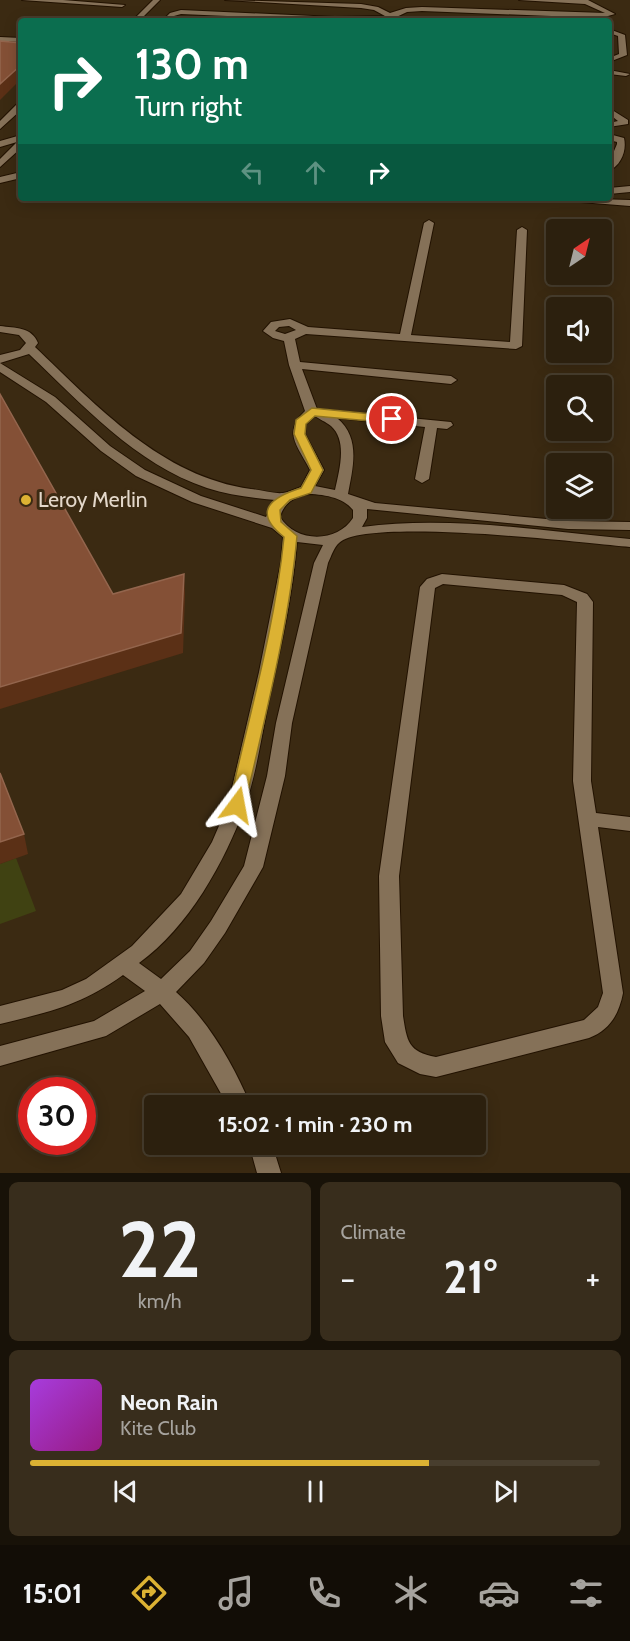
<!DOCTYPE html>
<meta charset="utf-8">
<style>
body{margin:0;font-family:Cabin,sans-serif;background:#382d1c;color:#f1f3f6;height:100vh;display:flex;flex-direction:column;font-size:22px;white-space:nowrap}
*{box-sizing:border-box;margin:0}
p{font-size:20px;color:#a6a39e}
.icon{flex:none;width:33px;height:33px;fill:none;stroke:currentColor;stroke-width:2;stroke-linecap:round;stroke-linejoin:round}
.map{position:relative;height:1173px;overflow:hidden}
.drawer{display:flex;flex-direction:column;gap:9px;padding:9px;background:#181208;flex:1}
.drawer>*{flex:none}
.top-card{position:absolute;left:18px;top:18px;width:594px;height:183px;border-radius:6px;box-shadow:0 3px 15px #0003,0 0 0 2px #483e2e;background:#0b6e4f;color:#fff;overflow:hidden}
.needle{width:39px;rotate:35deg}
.fabs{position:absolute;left:546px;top:219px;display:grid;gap:12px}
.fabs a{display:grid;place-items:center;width:66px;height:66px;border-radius:6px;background:#2c200e;box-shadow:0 3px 15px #0003,0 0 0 2px #483e2e;font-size:30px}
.speed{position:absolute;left:18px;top:1077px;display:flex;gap:12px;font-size:30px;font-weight:700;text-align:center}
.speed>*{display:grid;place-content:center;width:78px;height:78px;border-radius:50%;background:#2c200e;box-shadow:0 3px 15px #0003,0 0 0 2px #483e2e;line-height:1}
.speed .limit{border:9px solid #d22;background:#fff;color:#111}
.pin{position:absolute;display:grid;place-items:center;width:51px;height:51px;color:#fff;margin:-26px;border:3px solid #fff;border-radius:50%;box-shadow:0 2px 6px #0007}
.me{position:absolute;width:66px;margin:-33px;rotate:13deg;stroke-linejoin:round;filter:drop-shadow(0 0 4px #0008)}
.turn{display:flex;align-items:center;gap:21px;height:126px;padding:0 18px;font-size:27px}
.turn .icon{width:78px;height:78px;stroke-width:2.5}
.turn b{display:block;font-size:42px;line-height:51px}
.lanes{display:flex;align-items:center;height:57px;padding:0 18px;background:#0003;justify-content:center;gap:30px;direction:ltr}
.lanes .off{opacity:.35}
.big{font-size:45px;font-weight:800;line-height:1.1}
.drawer .tile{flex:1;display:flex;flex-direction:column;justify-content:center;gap:9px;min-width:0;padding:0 21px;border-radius:9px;background:#382d1c}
.drawer .dial{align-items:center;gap:0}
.dial b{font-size:78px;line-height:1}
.song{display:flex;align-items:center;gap:18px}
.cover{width:72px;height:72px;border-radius:9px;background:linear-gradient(135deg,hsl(280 70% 55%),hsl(310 70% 35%))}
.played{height:6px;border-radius:3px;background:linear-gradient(90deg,#dcb233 70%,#483e2e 70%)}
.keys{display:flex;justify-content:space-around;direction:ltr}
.heat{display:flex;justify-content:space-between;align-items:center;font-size:33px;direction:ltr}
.drawer .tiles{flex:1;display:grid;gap:9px;grid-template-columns:1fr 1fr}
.tile:last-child{grid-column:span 2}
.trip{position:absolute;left:144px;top:1095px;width:342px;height:60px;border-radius:6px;background:#2c200e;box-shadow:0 3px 15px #0003,0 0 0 2px #483e2e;font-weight:800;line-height:60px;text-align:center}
.dock{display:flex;height:96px;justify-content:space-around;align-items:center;background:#120d06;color:#a6a39e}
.dock .icon{width:42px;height:42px}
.dock .current{color:#dcb233}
.dock b{font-size:27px;color:#f1f3f6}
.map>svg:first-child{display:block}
.green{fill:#404212}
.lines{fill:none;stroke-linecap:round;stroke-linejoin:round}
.minor-casing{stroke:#221200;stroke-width:2}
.minor{fill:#857158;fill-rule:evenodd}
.shaded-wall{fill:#5b3016}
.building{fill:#845036;stroke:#93654d;stroke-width:1.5}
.route{fill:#dcb233;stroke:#8f7421;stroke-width:1.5}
.poi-dot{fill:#dcb233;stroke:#3b2a12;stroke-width:2}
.labels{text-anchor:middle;stroke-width:6;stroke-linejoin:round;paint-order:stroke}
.poi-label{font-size:21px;fill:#e4d8ca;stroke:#3b2a12;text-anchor:start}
</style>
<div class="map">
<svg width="630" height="1173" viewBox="0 0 630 1173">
<rect width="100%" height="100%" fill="#3b2a12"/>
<!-- green -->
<path class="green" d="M16,858L36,911L0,924V864Z"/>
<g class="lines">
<defs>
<path id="minor" d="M22,0H63L125,5L122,7Z
M153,0H160L139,21H132Z
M225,0L361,4L378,7L390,13L406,8L422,7L605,13L585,4L519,0H588L615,14L601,18L422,11L407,12L390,20L337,21L181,14L174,16L169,21H162L170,13L181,10L335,17L385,16L374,10L361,8Z
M609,29L625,35L627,55L609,62V58L619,54L618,36L609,33Z
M0,37L21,38V42L0,41Z
M609,70L630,74L626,76L609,74Z
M18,103H21V110L0,129V121Z
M609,108L628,120V124L609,127V123L618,121L609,114Z
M609,134L624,138C627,151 621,165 609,171V163L617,144V142L609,140Z
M21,135V148L0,167V159L17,142L0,147V141Z
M21,172V178L0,183V177Z
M630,186V192L609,194V188Z
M563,198L630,200V206L568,201Z
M429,220L434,223L411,335L510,342L517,230L522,227L527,230L522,346L516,349L306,334L295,339L300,362L451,376L457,380L451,384L302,369L317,409L451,422L453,425L447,429L437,428L429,479L422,483L415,479L425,427L337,418C361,438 353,467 348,494L375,503L568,521L630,522V530L568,529L367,509V518L362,527C449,515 543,531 630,539V547C585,543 366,517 339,543C334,547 331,557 328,563L292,723L285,776L263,867L225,933L204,963L176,992C209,1021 234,1066 251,1106H228L189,1037L160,1004L106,1036L0,1066V1046L94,1021L145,991L123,975C82,1005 49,1012 0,1024V1006L62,990L86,979L132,946L181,894L212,842L228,805L259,672L281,562L283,537L272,528L192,502L136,476L101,451L46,402L0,372V363L55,397L110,446L145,470L201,496L266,517L275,500C252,498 229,495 207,488C135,464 82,404 29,354L0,363V355L20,350L26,343L19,335L0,332V326C15,328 32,327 38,343L35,347C97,406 162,477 251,489C261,490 273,494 283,493C289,492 295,489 301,487L310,470C298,446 282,433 305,411L289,365L284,341L273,338L263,331L271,322L290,319L308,327L400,334L424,223ZM289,326L296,330L285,334L275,331L279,327ZM315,416C319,419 326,422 331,426C348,441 339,471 335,490L315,486L324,470L305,434L306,424ZM306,494C322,494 343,497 353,510V518C337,543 296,543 280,517C284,503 293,498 306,494ZM297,542L323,545L314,563L276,723L267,776L244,866L211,921L190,951L161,979L139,963C188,928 225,862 245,806C257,773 263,726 271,691C282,642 293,592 297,542Z
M442,574L564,585L587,594L593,602L591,781L596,813L630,817V831L598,827L623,993C619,1014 610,1030 589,1038L436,1077L420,1074L398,1063L385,1042L381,1016L379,876L420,587L427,579ZM443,584L562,595L577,602L573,781L603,993L598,1007L584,1020L436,1057C408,1052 407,1041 403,1016L399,876L435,588Z
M249,1144H272L281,1173H257Z"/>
</defs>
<!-- minor casing -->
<use href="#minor" class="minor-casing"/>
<!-- minor -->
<use href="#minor" class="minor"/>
</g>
<!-- shaded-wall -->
<path class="shaded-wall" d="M21,65V79L0,100V84Z
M184,574L185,594L183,653L0,709V687Z
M24,834L28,854L0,864V842Z"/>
<!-- building -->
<path class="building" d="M0,41L21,43V65L0,84Z
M0,394L113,594L184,574L181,633L0,687Z
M0,773L24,834L0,842Z"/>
<!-- route -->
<path class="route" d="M312,408L392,416L398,419L392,423L315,416L306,424L305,434L323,470L311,493L290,500L280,510L281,522L297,536C289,626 265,716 245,805L243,809L237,811L231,809L229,805C249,716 275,627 284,537C251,511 272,497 301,488L311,470L294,434L296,420Z"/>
<!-- markers -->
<circle class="poi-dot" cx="26" cy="500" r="6"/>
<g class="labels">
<!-- poi labels -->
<g class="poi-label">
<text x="38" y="507">Leroy Merlin</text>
</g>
</g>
</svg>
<div class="fabs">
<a><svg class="needle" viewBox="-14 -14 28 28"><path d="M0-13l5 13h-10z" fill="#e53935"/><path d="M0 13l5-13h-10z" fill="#a6a39e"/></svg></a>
<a><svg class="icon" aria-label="sound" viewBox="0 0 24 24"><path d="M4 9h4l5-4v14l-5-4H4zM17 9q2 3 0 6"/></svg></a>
<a><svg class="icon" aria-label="search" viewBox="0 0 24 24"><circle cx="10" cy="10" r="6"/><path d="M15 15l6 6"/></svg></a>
<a><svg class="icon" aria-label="layers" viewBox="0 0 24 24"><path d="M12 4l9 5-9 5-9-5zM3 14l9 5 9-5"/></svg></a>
</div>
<div class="speed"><div class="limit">30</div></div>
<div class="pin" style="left:392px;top:419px;background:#d93025"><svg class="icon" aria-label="arrive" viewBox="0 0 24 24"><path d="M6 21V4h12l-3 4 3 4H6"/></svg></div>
<svg class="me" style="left:237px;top:805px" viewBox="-20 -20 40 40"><path d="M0-17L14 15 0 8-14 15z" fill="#dcb233" stroke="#fff" stroke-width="4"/></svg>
<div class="trip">15:02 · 1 min · 230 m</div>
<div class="top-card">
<div class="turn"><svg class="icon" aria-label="right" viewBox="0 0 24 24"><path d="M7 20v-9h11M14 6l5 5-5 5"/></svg><div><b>130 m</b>Turn right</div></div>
<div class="lanes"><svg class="icon off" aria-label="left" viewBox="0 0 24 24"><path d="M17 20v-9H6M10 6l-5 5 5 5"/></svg><svg class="icon off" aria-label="ahead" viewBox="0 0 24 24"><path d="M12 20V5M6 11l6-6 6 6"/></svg><svg class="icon" aria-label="right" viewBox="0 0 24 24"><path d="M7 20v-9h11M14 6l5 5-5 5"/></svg></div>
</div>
</div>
<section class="drawer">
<div class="tiles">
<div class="tile dial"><b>22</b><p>km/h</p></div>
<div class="tile"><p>Climate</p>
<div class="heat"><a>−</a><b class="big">21°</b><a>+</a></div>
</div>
<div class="tile">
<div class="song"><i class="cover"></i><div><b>Neon Rain</b><p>Kite Club</p></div></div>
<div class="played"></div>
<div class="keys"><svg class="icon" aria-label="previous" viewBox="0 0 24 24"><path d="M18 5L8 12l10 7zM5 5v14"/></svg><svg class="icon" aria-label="pause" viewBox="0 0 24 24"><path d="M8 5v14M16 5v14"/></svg><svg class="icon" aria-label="next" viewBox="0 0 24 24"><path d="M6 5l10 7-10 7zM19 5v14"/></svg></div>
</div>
</div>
</section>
<nav class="dock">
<b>15:01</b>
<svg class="icon current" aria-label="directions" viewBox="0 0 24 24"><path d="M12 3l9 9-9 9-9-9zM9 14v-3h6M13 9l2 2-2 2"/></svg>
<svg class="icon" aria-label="music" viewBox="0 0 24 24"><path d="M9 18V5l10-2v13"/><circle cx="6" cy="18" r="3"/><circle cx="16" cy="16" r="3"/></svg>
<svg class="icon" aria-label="phone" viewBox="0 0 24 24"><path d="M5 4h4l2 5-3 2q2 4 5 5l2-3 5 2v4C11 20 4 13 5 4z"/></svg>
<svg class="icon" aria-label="climate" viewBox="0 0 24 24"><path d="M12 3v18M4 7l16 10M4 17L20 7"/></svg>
<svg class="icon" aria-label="car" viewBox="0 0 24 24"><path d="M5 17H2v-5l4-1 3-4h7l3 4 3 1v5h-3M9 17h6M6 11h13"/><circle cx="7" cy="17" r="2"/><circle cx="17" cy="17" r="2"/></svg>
<svg class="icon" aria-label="filters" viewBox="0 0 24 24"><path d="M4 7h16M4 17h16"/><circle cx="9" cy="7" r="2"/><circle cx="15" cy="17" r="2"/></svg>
</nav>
